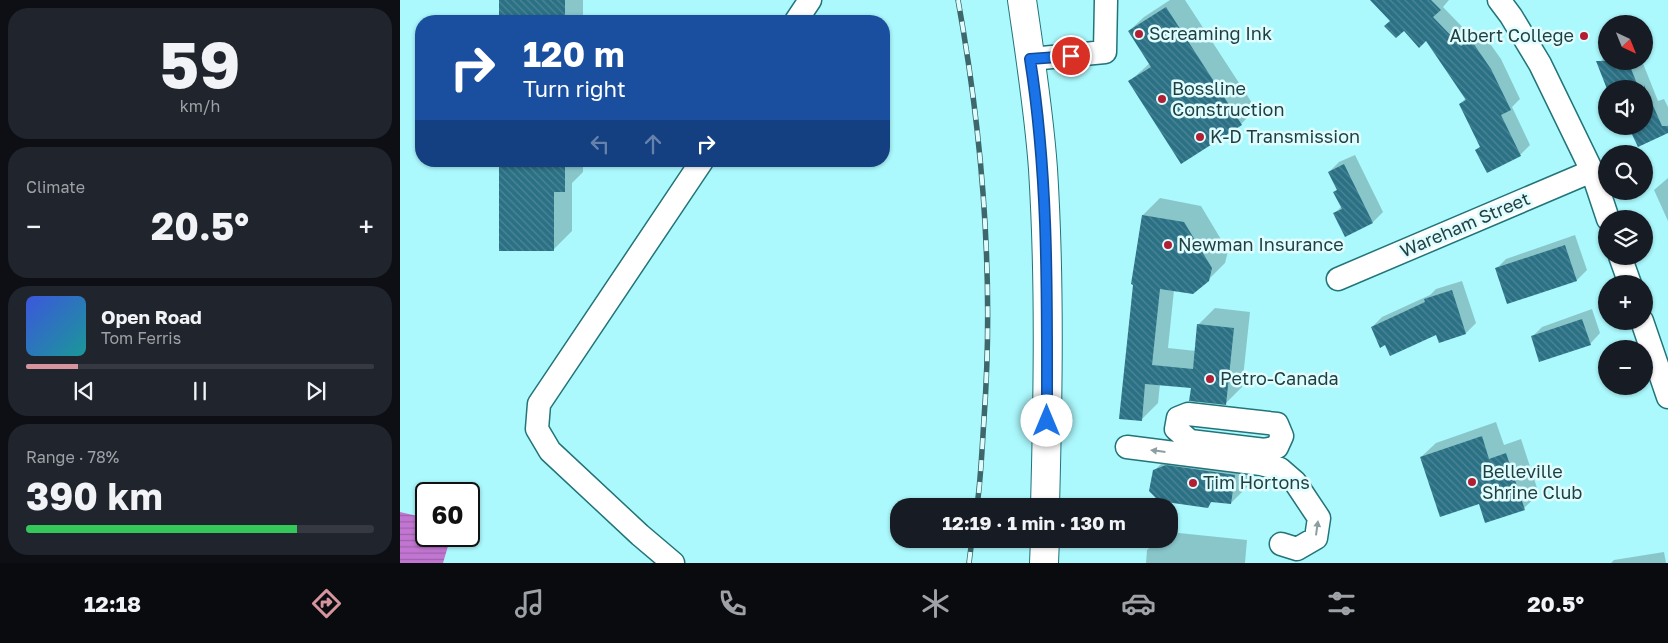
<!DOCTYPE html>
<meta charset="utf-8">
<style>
body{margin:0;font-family:"Golos Text",sans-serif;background:#20242c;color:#f1f3f6;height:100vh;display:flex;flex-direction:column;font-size:19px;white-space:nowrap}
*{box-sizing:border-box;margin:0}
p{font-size:16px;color:#9ea1a6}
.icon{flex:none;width:28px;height:28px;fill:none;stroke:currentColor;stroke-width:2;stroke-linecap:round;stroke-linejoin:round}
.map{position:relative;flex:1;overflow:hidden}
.details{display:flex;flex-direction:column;gap:8px;padding:8px;background:#0d0f14;width:400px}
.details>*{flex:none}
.hud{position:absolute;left:15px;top:15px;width:475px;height:152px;border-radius:20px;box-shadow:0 1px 4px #0004;background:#1a4fa0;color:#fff;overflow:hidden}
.needle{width:32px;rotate:137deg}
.tools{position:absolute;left:1198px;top:15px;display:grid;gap:10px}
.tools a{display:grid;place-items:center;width:55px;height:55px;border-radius:50%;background:#171b24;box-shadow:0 1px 4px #0004;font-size:25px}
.speed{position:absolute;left:15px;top:482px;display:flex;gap:10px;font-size:25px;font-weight:700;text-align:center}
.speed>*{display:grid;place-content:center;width:65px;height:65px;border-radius:50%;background:#171b24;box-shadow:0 1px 4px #0004;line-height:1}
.speed .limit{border:2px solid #111;border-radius:8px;background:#fff;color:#111}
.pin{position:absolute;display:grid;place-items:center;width:42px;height:42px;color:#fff;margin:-21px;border:2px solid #fff;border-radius:50%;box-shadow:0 1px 5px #0007}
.me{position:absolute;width:55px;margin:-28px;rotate:0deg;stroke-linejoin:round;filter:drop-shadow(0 0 4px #0008)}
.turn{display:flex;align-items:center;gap:18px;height:105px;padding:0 25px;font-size:22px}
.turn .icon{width:65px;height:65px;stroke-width:2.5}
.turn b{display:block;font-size:35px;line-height:42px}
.lanes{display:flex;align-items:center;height:48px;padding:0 25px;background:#0003;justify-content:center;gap:25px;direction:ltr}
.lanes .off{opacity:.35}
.big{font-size:38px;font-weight:700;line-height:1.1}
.details .widget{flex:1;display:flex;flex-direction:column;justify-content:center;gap:8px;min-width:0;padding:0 18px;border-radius:20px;background:#20242c}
.details .dial{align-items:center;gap:0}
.dial b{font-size:65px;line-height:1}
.song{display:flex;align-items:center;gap:15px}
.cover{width:60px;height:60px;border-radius:8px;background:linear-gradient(135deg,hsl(230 70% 55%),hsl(180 70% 35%))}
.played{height:5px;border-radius:2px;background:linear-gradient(90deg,#d5949e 15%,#363941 15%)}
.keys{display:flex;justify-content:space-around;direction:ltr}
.heat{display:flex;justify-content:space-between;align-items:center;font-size:28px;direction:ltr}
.charge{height:8px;border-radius:4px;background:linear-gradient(90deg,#34c759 78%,#363941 0)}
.trip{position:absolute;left:490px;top:498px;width:288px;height:50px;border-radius:20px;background:#171b24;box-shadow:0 1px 4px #0004;font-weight:700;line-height:50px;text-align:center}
.tab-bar{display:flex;height:80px;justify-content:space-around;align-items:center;background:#090b0e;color:#9ea1a6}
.tab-bar .icon{width:35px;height:35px}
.tab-bar .on{color:#d5949e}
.tab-bar b{font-size:22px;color:#f1f3f6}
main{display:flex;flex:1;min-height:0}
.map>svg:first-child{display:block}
.water{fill:url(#water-rules)}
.shadow{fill:#0003}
.building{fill:url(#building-back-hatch)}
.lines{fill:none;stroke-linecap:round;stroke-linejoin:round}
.minor-casing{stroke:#227479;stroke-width:25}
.major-casing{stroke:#227479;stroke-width:30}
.minor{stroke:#fff;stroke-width:22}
.major{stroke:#fff;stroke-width:28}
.rail-casing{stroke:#3d676a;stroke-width:5.5}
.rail{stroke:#dffcfe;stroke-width:4;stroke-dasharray:11;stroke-linecap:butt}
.oneway{fill:#8e9ea0}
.route-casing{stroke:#114b97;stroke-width:12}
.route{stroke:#1a73e8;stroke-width:9}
.poi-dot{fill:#b21f33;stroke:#dffcfe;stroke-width:2}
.labels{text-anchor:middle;stroke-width:5;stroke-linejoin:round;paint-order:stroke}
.poi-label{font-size:18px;fill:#1e3e40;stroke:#dffcfe;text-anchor:start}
.street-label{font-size:18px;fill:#1e3e40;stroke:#dffcfe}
</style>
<main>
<section class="details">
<div class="widget dial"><b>59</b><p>km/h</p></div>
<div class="widget"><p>Climate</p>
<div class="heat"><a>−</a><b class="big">20.5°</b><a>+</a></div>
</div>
<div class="widget">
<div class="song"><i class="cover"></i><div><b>Open Road</b><p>Tom Ferris</p></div></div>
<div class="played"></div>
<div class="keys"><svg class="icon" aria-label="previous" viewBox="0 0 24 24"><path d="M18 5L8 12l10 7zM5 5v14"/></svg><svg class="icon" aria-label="pause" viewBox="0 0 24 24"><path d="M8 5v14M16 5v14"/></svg><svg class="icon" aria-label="next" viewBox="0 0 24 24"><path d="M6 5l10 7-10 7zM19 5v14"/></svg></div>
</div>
<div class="widget"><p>Range · 78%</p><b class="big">390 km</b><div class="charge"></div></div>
</section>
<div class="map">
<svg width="1268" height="563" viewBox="0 0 1268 563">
<defs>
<pattern id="water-rules" width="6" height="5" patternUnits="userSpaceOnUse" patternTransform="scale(1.25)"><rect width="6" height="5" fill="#c276d2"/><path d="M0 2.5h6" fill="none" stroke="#9d62ac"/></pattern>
<pattern id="building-back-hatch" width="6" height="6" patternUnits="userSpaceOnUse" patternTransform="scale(1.25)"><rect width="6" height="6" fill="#2b7185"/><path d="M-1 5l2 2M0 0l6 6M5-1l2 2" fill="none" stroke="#4f8695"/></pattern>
</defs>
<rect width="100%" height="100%" fill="#abf8fd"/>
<!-- water -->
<path class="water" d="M0,512L26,518V536H51L43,563H0Z"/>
<!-- shadow -->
<path class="shadow" d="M101,0H183V21H101Z
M770,0H785L856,109L841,124L730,81L750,63L729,31L744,17Z
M972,0H1049L1043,7L1072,37L1081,31L1101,59L1120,99L1112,107L1130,145L1120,155L1077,150L1081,146L1060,104L1066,98L1026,39L1004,29L991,21Z
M1206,56V61H1242L1258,101L1264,99L1268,107V130L1265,133L1244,126V89H1208L1198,64Z
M955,155L983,212L973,222L935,213L942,206L935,192L938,189L929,172L939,162Z
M101,161H183V172L172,183V231L153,250Z
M1268,178V221L1254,190Z
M760,198L801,206L828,251L825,263L808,280L774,290L768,348L796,351L798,325L815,308L850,312L842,387L825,404L792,387L760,384L758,403L741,420L734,283H733L743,215Z
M1175,235L1187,270L1177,280L1108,303L1096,269L1106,259Z
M1062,281L1076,323L1066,333L1040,342L1037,333L986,344L972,327L982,317L1030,295L1036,289Z
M1192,309L1200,333L1190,344L1132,337L1142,327Z
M1096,422L1104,445L1121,439L1139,494L1124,508L1021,457L1036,443Z
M773,452L854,456L850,484L831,503L813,501L807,506L754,471Z
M769,532L847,540L845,563H746L747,550L759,539H769Z
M1264,552L1266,563H1211L1214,560Z"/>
<!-- building -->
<path class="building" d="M99,0H165V21H99Z
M970,0H1031L1041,10L1033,17L1061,46L1071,40L1091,69L1111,110L1101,115L1121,156L1087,173L1075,150L1080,147L1059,104L1066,100L1026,41L1019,48L1004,31L996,38L984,26L990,21Z
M766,7L842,125L781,164L728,81L751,67L728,31Z
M1196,61H1228L1239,89H1207Z
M1244,85L1262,126H1268V133L1238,147L1228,126H1244Z
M99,161H165V192H154V251H99Z
M944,164L973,223L945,237L933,213L942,209L933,192L937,190L928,172Z
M742,215L784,222L812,268L809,281L793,294L760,289L752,365L793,369L797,324L834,328L826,405L789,401L791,388L745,384L742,421L719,419L733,285L731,284Z
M1165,245L1177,281L1107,304L1095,268Z
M1052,290L1066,334L1039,343L1036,335L990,356L985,345L980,348L971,327L1025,302L1024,299Z
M1182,319L1191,345L1139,362L1131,336Z
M1082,436L1089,459L1106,453L1125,510L1085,523L1079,504L1040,517L1020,457Z
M766,465L835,475L831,504L811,502L808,508L759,501L749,491L753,470Z"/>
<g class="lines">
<defs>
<path id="minor" d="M1099,0L1111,16L1140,64L1192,171L1208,219
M396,21L410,0
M631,59L705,52L706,0
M1220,256L1230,284
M938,279L1192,171
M1242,321L1268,397
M788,414L877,424L882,436L877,447L865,450L790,441L776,429L778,418Z
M727,447L861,464L880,469L895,482L919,518L916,538L897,549L881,544
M273,563L240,535L150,451L137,429L139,404L302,161"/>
<path id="major" d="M622,0C630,56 639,112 643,169C650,281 648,394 645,506
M644,563L645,539"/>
</defs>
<!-- minor casing -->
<use href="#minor" class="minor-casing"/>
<!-- major casing -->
<use href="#major" class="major-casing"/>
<!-- minor -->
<use href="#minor" class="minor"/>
<!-- major -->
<use href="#major" class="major"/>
<defs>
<path id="rail" d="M558,0C583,138 594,279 584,419C582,448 581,478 577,506
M569,563L572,539"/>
</defs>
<!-- rail casing -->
<use href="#rail" class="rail-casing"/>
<!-- rail -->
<use href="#rail" class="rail"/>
</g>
<!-- one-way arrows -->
<defs><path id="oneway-solid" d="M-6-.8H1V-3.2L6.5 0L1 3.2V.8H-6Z" transform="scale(1.25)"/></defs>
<g class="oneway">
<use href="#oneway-solid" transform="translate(758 451) rotate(-173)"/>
<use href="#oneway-solid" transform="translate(917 528) rotate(-82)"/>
</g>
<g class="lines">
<defs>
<path id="route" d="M647,421C647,300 649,179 630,59L671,56"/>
</defs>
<!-- route casing -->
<use href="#route" class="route-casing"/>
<!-- route -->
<use href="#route" class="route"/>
</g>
<!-- markers -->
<g class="poi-dot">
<circle cx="739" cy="34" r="5"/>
<circle cx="1184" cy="36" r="5"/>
<circle cx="762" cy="99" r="5"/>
<circle cx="800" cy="137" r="5"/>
<circle cx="768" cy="245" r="5"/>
<circle cx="810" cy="379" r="5"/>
<circle cx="1072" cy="482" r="5"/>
<circle cx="793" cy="483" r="5"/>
</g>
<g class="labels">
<!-- poi labels -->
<g class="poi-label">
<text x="749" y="40">Screaming Ink</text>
<text x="1174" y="42" text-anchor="end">Albert College</text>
<text x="772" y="95">Bossline<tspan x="772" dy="21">Construction</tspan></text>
<text x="810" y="143">K-D Transmission</text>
<text x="778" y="251">Newman Insurance</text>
<text x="820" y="385">Petro-Canada</text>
<text x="1082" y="478">Belleville<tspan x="1082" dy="21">Shrine Club</tspan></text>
<text x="803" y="489">Tim Hortons</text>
</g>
<!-- street labels -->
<g class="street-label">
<text transform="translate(1065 225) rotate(-23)" y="6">Wareham Street</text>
</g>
</g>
</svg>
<div class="tools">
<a><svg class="needle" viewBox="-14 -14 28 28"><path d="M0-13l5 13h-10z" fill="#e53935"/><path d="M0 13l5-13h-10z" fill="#9ea1a6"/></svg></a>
<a><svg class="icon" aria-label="sound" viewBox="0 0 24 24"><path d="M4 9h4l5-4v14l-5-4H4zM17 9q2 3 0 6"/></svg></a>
<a><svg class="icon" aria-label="search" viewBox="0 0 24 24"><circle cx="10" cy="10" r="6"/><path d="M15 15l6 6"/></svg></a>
<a><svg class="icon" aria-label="layers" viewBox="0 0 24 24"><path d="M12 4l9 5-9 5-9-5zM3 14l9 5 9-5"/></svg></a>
<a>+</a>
<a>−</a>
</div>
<div class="speed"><div class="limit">60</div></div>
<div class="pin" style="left:671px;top:56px;background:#d93025"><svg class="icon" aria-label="arrive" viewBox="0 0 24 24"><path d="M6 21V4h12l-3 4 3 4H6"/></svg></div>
<svg class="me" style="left:647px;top:421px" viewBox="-20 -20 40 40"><circle r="19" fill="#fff"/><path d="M0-13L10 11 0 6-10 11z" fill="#1a73e8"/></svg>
<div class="trip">12:19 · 1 min · 130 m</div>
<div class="hud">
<div class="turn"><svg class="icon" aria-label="right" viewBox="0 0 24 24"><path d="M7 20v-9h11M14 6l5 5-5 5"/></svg><div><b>120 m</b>Turn right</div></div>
<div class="lanes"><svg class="icon off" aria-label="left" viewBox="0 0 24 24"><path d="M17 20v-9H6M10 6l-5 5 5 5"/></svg><svg class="icon off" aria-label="ahead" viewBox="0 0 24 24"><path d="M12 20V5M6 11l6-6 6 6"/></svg><svg class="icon" aria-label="right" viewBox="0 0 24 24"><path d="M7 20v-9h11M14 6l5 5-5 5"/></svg></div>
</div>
</div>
</main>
<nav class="tab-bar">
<b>12:18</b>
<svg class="icon on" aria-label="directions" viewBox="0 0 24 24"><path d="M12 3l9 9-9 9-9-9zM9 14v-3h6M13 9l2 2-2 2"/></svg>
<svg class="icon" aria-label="music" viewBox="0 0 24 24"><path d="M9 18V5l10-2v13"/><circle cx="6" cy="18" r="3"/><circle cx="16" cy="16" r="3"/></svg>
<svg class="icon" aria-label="phone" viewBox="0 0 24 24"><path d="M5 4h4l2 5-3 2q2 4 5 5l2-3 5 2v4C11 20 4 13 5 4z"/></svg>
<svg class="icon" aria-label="climate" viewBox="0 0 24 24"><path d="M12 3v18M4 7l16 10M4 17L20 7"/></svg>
<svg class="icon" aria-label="car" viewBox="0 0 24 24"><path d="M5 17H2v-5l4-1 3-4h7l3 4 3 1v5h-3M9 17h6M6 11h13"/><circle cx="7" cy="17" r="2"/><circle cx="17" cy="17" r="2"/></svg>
<svg class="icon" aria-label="filters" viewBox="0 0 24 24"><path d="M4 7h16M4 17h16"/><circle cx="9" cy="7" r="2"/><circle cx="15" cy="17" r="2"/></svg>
<b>20.5°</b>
</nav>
